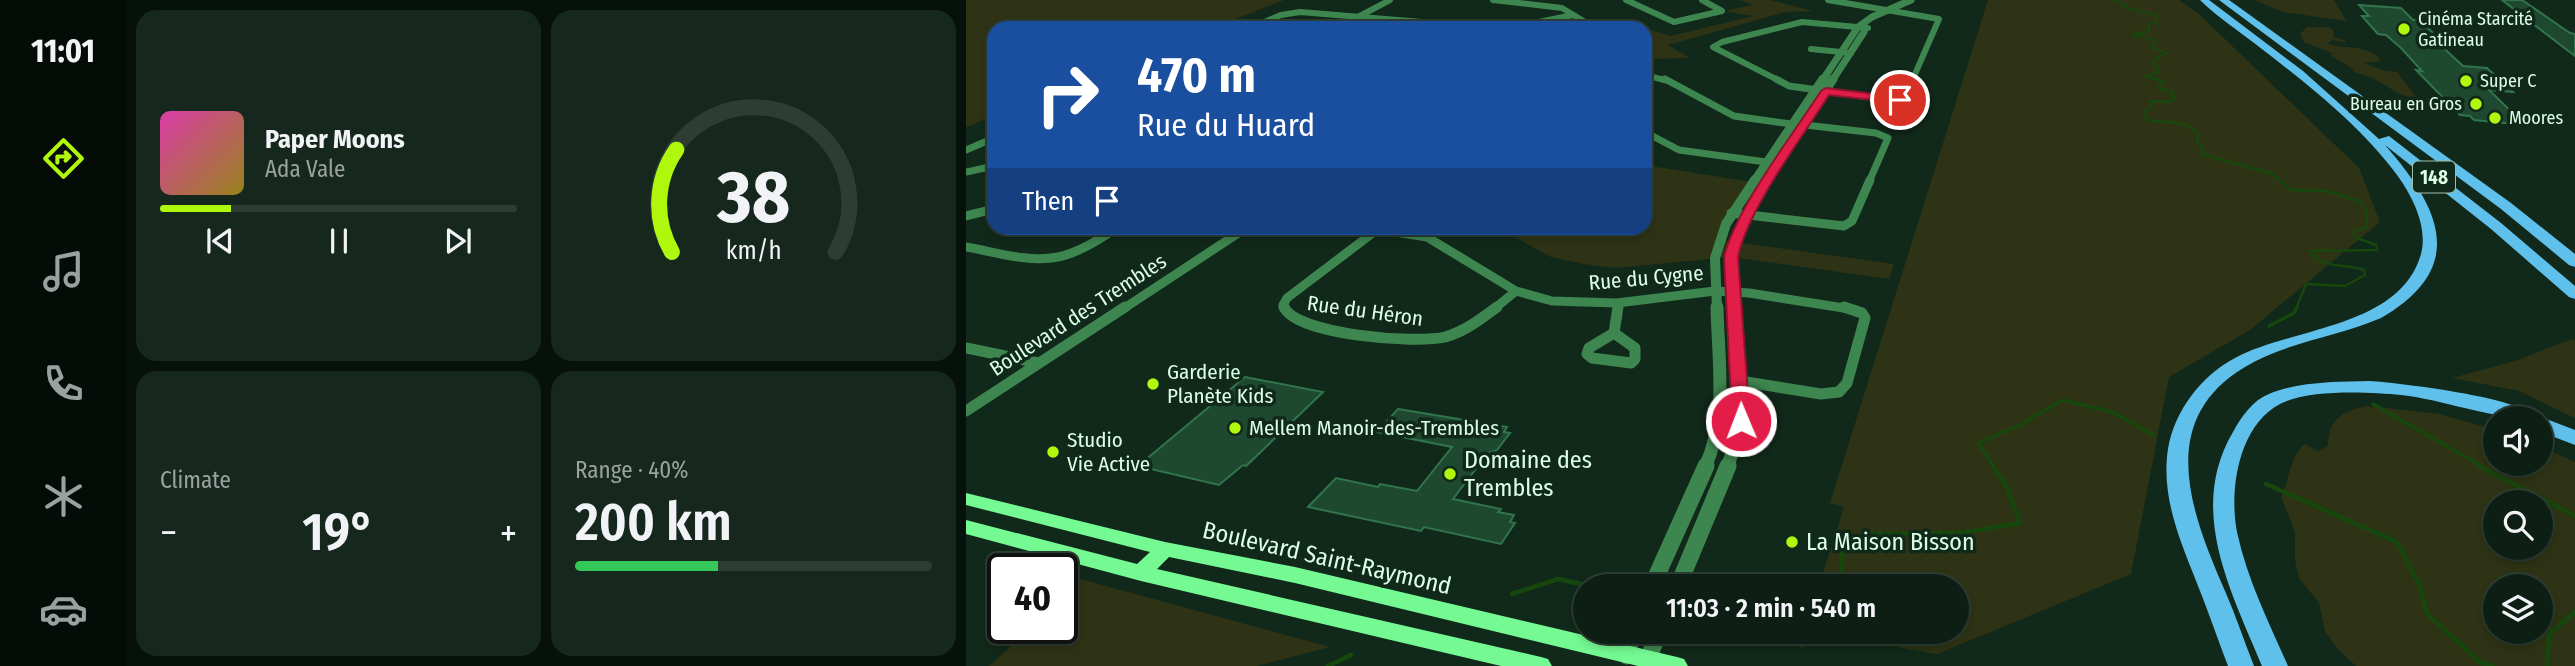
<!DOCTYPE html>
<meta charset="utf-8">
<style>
body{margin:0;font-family:"Fira Sans Condensed",sans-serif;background:#16271d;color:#f1f3f6;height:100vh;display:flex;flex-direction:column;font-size:26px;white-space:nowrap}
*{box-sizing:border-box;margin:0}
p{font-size:23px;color:#9aa2a0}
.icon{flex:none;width:38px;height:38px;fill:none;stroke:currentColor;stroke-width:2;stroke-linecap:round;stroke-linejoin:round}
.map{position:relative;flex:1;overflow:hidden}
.panel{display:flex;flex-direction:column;gap:10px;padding:10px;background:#07110b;width:840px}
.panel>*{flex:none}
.hud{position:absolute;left:21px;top:21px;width:665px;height:214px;border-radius:21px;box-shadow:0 4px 10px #0003,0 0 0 2px #2d3d34;background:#1a4fa0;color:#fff;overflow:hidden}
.tools{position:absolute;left:1517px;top:406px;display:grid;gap:14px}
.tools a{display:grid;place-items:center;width:70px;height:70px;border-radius:50%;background:#0d1f14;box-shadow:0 4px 10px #0003,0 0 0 2px #2d3d34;font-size:35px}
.speed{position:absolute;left:21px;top:553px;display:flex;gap:14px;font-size:35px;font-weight:700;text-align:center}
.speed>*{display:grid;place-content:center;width:91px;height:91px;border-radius:50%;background:#0d1f14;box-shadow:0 4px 10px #0003,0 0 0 2px #2d3d34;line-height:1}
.speed .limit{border:4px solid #111;border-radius:10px;background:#fff;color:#111}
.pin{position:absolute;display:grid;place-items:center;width:60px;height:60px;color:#fff;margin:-30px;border:4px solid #fff;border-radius:50%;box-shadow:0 2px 7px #0007}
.me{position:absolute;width:77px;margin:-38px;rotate:359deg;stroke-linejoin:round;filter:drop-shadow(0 0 5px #0008)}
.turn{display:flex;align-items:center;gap:24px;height:147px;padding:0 35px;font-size:32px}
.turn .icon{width:91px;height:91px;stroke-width:2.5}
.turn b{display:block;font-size:49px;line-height:60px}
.then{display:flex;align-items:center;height:66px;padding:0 35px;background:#0003;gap:14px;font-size:26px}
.big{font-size:52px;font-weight:600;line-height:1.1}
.panel .card{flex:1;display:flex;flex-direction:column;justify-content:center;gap:10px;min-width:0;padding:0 24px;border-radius:21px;background:#16271d}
.panel .dial{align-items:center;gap:0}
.dial svg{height:182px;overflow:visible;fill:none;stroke:#2d3d34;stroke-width:7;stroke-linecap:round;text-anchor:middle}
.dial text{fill:#f1f3f6;stroke:none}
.song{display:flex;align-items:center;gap:21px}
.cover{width:84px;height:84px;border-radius:10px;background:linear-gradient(135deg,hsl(320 70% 55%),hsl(50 70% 35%))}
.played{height:7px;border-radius:4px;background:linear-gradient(90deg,#b0f70e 20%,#2d3d34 20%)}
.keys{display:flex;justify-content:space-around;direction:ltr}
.heat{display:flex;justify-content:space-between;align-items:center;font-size:38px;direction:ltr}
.charge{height:10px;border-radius:5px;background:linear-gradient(90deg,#34c759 40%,#2d3d34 0)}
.panel .tiles{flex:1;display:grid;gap:10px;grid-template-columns:repeat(2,1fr)}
.trip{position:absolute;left:607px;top:574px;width:396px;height:70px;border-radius:35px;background:#0d1f14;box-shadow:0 4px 10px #0003,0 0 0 2px #2d3d34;font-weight:600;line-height:70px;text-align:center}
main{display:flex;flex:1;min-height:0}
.tab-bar{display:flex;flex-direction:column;width:126px;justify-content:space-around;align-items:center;background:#050c08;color:#9aa2a0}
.tab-bar .icon{width:49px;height:49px}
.tab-bar .active{color:#b0f70e}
.tab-bar b{font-size:32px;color:#f1f3f6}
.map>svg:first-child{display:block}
.green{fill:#2e3315;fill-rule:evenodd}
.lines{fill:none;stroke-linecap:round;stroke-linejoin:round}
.stream-far3{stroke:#16470d;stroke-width:2}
.stream-far2{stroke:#16470d;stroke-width:2.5}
.stream-far1{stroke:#16470d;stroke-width:3.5}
.stream{stroke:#16470d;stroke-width:4.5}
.building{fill:#1e4930;stroke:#31754c;stroke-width:2}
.minor-far3{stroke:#3e864f;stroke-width:6}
.minor-far2{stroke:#3e864f;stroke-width:7}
.minor-far1{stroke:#3e864f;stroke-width:9}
.minor{stroke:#3e864f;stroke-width:11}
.tertiary-far4{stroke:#3e864f;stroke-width:7}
.tertiary-far3{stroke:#3e864f;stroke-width:9}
.tertiary-far2{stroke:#3e864f;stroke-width:10}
.tertiary-far1{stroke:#3e864f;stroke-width:13}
.tertiary{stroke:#3e864f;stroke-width:17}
.secondary{fill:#75fa93;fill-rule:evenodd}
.trunk{fill:#60c0ec;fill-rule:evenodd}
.route{fill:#e11d48;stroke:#92132f;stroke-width:2}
.poi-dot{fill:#b0f70e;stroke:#11291a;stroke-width:2.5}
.labels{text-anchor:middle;stroke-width:7;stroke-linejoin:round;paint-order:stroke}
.far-poi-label{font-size:18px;fill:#dbfee6;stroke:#11291a;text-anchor:start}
.shield{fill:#11291a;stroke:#9ebea9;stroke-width:2}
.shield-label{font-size:19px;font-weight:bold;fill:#dbfee6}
.street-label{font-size:21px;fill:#dbfee6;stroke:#11291a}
.poi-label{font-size:21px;fill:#dbfee6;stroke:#11291a;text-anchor:start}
.near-poi-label{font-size:24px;fill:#dbfee6;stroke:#11291a;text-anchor:start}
.near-street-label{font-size:24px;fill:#dbfee6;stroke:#11291a}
</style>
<main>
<nav class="tab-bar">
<b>11:01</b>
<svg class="icon active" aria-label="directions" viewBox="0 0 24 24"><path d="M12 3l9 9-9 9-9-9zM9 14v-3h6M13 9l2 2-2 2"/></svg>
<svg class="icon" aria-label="music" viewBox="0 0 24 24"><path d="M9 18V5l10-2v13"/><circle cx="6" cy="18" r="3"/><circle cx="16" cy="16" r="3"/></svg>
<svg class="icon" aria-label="phone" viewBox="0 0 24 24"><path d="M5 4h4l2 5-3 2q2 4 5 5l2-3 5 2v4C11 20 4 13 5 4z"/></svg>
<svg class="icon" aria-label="climate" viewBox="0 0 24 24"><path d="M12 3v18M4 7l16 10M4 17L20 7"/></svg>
<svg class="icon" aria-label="car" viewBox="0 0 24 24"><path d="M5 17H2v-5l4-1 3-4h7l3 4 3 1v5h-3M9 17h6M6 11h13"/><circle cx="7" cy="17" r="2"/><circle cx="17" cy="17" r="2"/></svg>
</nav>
<section class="panel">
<div class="tiles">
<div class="card">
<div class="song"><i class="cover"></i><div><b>Paper Moons</b><p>Ada Vale</p></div></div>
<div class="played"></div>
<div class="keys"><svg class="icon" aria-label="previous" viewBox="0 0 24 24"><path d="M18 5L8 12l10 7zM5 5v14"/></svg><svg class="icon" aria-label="pause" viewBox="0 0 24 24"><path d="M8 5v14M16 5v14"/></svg><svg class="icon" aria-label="next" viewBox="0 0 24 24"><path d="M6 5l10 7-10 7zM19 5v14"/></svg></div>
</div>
<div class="card dial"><svg viewBox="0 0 100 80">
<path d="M14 69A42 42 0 1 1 86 69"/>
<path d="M14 69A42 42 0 0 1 16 24" stroke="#b0f70e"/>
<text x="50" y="56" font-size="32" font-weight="700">38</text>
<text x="50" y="72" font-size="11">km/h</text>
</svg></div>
<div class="card"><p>Climate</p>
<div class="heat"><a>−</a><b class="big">19°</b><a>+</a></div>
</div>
<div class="card"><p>Range · 40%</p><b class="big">200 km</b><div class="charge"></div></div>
</div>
</section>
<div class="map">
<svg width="1609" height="666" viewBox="0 0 1609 666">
<rect width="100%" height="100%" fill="#11291a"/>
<!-- green -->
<path class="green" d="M0,0H318L247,28H28V116L0,127Z
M775,0H804L847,11L819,12L702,45L724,58L679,59V28L704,36L788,16L762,12V10L786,5Z
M1022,0H1213L1233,14L1393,168L1414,222L1284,330L1203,377L1165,574L971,654L848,632H990V586H853L878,507L864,503Z
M1288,0H1368L1381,21L1317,12Z
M1341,27H1363L1367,30L1368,37L1380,41L1379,43L1367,40L1361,44C1377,49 1406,44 1415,61L1398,63L1415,70L1431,72L1451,98C1432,97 1419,83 1403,77C1397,74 1392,74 1386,71L1388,69L1365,56L1366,53L1338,42L1334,34Z
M679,165L786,182L755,240L928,264L923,279L765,257L649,268L618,264L585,257L532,228H679Z
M1606,339L1609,340V418L1553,391L1486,378L1549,361Z
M1401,406L1474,414L1529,430L1530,464H1575V447L1609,462V666H1390L1370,647L1359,631L1353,603L1333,578L1329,560V532L1315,497C1324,478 1324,457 1338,444L1353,451L1362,446C1362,419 1376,411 1401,406ZM1530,502H1575V548H1530ZM1530,586H1575V632H1530Z
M114,579L364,647L290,666H23L65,628H96V597Z"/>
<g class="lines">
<!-- stream-far3 -->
<path class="stream-far3" d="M1148,0L1165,9L1191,15V22L1183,24V31L1166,35L1187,39L1189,42L1184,47L1201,53L1186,60L1193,72L1179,77L1197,81"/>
<!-- stream-far2 -->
<path class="stream-far2" d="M1190,79L1197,81L1192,88L1207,92L1205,96L1209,99L1204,102L1185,101V108L1178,112L1181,120L1219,124L1232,133L1231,142L1238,149L1235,154L1306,174L1325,190L1361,191L1393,201L1401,211V227L1389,231L1388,237L1410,245L1411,250L1344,251C1356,270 1379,263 1398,270L1399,275L1379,286L1340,284L1330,309"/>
<!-- stream-far1 -->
<path class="stream-far1" d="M1303,326L1328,313L1331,307
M1407,404L1517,467
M1028,467L1012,443L1052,426L1097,400L1146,412L1189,436"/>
<!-- stream -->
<path class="stream" d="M1513,466L1609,516
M1300,484L1431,542L1454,586L1461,614L1515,663L1527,666
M876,586V546L901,534L994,533L1054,523L1041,487L1027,466
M546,594L592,579L624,586
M835,645L861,636L862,632
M362,666L385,655
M1581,666L1583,634L1609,612"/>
</g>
<!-- building -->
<path class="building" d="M1536,0H1556L1604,33L1609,34V56Z
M1393,5L1435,8L1447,20H1454L1473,39L1467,38L1497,66L1521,68L1547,92L1523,90L1559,125L1508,120L1504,116L1494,115L1450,70L1456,71L1435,48L1420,35L1412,34L1396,16H1403Z
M279,377L357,392L280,466L277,465L253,485L172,466Z
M432,409L541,427L538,432L544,433L531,450L522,453L487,499L535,509L532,512L548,515L544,522L549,523L535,544L458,527L455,531L342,507L370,478L412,487L414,484L451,491L486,447L411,432Z"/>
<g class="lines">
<!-- minor-far3 -->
<path class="minor-far3" d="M527,0L596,8L629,28
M660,0L708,22L756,11L736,0
M862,0L973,19L946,81
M284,28L315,15L334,12L529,28
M371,28L424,0
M544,28L607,15
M845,49L885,53
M679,75L702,81
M814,81L747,47L756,42L836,22L902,28"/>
<!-- minor-far2 -->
<path class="minor-far2" d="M699,79L768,116L825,124
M810,79L823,86L925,100L939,98L947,79
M839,125L910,133L922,138L903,182
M679,132L713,150L800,162
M0,150L28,138
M0,172L28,166"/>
<!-- minor-far1 -->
<path class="minor-far1" d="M765,213L878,226L886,221L904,180
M0,216L28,209
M404,228L461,237L550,291L586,301L651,303L749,291L783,293L884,309
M0,247C30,252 62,263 92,257C113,253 133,239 151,228
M651,303L652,309
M157,309L280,228
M318,309L317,305L321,298L412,229
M528,309L550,291"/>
<!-- minor -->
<path class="minor" d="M318,307C331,335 449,344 479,337C498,332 515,319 531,307
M648,333L669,348V359L665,363L626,358L621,354L623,348Z
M648,333L652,307
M0,348L73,363
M774,381L855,394L873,392L881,383L899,318L896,313L878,307
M0,411L159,307"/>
<!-- tertiary-far4 -->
<path class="tertiary-far4" d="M856,81L892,27L906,17L945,0
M866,81L898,32"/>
<!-- tertiary-far3 -->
<path class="tertiary-far3" d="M788,182L857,79
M801,182L867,79"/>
<!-- tertiary-far2 -->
<path class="tertiary-far2" d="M751,309L749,258L760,224L789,180
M769,309L765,257L772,233L802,180"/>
<!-- tertiary-far1 -->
<path class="tertiary-far1" d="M739,467C762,418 752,359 751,307
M761,467C783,416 773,361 769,307"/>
<!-- tertiary -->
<path class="tertiary" d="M686,586L740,466
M712,586L762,466
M661,656L666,632
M682,659L693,632"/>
<!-- secondary -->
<path class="secondary" d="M0,493L199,542L329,567L711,657L718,659L722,666H672L329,583L203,557L191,569L575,657L582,659L586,666H535L175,581L0,534V520L171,564L184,552L0,505Z"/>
<!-- trunk -->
<path class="trunk" d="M1234,0H1243L1337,71L1413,139L1423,136L1535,223L1609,286V299L1603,297L1525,229L1419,145C1474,208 1503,267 1415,318C1371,337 1320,342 1279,367C1188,421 1226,515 1259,591C1270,616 1278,641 1288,666H1262C1253,643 1245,619 1236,596C1218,549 1194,501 1202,449C1208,411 1236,375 1269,358C1327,327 1434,328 1455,254C1462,227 1447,197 1431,175C1394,125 1341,84 1292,46C1273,31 1251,17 1234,0Z
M1253,0H1263L1545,203L1609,254V267L1603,265L1535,209Z
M1404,381C1432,383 1556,397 1570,418C1527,420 1480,400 1435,395C1403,392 1342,389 1314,404C1272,426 1263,491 1271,532C1281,579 1303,623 1322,666H1296C1265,591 1221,510 1267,432C1275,417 1287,400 1303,394C1334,381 1372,382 1404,381Z
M1575,417L1609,430V445L1575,432V418H1572Z"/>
</g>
<!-- route -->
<path class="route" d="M860,88L934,97L940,100L934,103L863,95C835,139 782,209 772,257L784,421L775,427L766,421L758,257C770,208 826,136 855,91Z"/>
<!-- markers -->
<g class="poi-dot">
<circle cx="1438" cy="29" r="7"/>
<circle cx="1500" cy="81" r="7"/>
<circle cx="1510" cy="104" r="7"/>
<circle cx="1529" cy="118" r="7"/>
<circle cx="187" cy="384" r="7"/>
<circle cx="269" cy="428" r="7"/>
<circle cx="87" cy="452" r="7"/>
<circle cx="484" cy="474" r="7"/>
<circle cx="826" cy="542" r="7"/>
</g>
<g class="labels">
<!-- far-poi labels -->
<g class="far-poi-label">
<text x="1452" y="25">Cinéma Starcité<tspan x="1452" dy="21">Gatineau</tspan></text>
<text x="1514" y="87">Super C</text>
<text x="1496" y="110" text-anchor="end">Bureau en Gros</text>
<text x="1543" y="124">Moores</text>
</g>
<!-- shield labels -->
<rect class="shield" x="1447" y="161.5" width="42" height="31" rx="5"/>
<g class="shield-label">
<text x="1468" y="184">148</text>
</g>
<!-- street labels -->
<g class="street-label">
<text transform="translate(680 278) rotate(-5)" y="7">Rue du Cygne</text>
<text transform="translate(399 311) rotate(8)" y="7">Rue du Héron</text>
<text transform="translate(112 315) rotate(-33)" y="7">Boulevard des Trembles</text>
</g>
<!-- poi labels -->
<g class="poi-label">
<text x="201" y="379">Garderie<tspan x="201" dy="24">Planète Kids</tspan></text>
<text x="283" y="435">Mellem Manoir-des-Trembles</text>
<text x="101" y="447">Studio<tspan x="101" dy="24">Vie Active</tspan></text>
</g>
<!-- near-poi labels -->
<g class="near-poi-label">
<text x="498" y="468">Domaine des<tspan x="498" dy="28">Trembles</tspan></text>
<text x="840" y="550">La Maison Bisson</text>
</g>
<!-- near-street labels -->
<g class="near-street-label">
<text transform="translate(361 558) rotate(13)" y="8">Boulevard Saint-Raymond</text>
</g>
</g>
</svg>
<div class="tools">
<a><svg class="icon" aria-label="sound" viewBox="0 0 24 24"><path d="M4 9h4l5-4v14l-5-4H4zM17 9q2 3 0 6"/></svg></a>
<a><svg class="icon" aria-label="search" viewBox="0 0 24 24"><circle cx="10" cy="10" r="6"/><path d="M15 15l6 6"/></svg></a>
<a><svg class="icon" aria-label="layers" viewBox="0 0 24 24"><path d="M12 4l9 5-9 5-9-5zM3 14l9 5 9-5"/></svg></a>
</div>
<div class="speed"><div class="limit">40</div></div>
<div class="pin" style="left:934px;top:100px;background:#d93025"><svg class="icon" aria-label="arrive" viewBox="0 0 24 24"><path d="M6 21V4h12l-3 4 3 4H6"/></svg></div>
<svg class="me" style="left:775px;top:421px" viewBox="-20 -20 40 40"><circle r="17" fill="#e11d48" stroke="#fff" stroke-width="3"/><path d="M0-11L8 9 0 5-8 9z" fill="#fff"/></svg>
<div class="trip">11:03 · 2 min · 540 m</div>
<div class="hud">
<div class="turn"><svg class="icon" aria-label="right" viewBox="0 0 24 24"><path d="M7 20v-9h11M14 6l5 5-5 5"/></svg><div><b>470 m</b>Rue du Huard</div></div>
<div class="then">Then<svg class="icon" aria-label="arrive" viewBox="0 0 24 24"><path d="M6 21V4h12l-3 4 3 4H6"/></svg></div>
</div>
</div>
</main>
